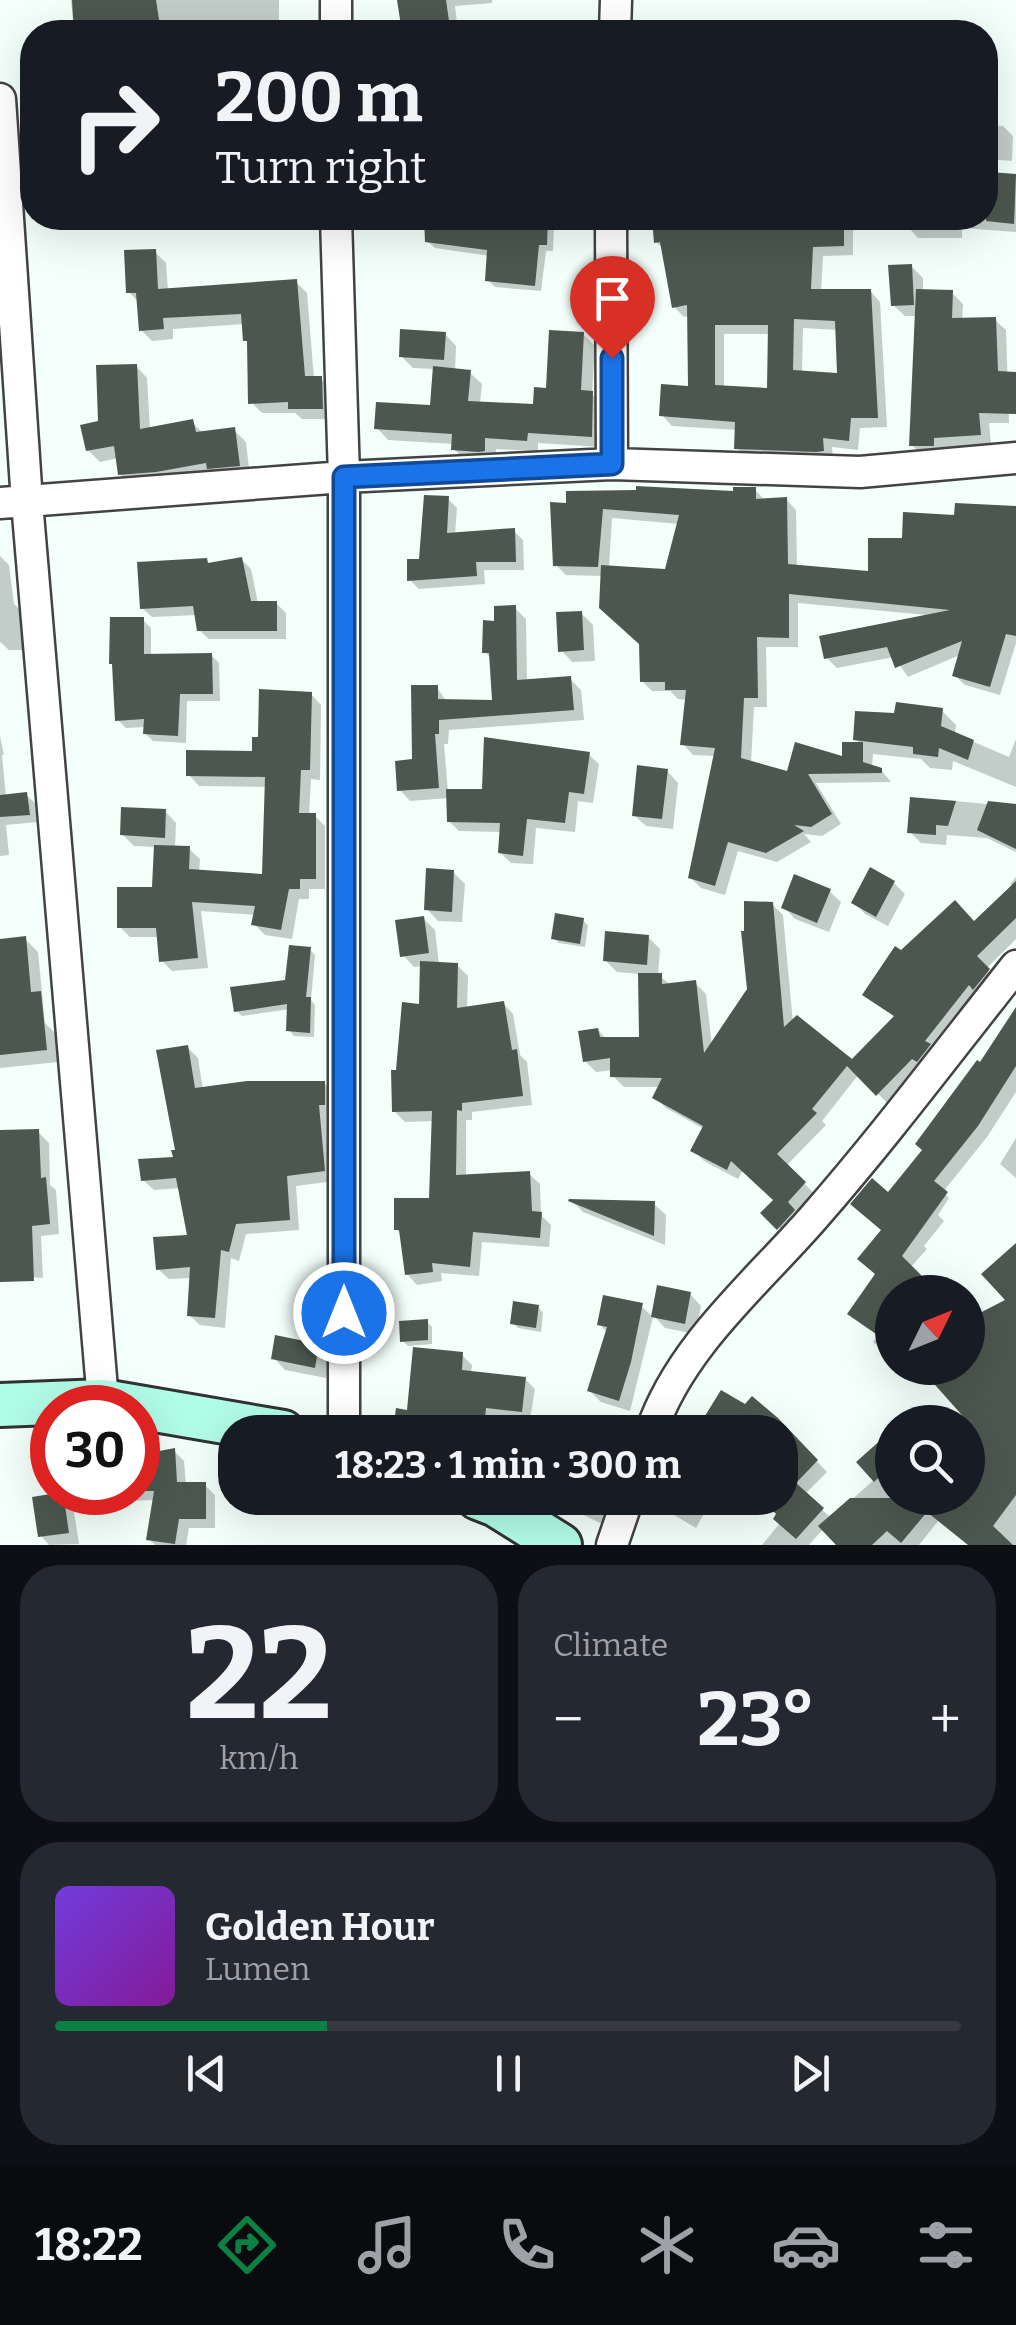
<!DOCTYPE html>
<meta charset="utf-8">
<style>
body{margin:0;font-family:Bitter,serif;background:#242831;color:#f1f3f6;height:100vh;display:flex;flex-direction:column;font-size:38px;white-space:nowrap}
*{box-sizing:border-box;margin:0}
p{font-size:32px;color:#9ea1a6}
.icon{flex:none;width:55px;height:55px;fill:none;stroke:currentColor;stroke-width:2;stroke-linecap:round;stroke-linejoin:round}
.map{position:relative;height:1545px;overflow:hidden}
.sheet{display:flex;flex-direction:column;gap:20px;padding:20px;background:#0d0f14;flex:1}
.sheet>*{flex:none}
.hud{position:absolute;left:20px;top:20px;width:978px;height:210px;border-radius:40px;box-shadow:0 10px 40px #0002;background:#171b24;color:#f1f3f6;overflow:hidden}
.needle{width:65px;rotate:47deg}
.fabs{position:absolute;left:875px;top:1275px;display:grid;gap:20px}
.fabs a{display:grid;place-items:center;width:110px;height:110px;border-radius:50%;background:#171b24;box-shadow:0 10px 40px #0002;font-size:50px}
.speed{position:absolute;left:30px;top:1385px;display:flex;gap:20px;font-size:50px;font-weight:700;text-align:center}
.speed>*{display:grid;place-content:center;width:130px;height:130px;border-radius:50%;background:#171b24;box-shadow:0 10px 40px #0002;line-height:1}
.speed .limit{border:15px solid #d22;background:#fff;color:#111}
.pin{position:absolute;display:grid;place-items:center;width:85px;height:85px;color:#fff;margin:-102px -42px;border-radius:50% 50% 50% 0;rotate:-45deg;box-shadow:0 0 10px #0007}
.pin .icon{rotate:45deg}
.me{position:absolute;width:110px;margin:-55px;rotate:0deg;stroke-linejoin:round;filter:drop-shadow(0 0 8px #0008)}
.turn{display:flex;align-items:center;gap:35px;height:210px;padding:0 30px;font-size:45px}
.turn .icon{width:130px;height:130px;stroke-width:2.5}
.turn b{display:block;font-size:70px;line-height:85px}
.big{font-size:75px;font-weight:700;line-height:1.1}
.sheet .card{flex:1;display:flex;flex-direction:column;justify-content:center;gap:15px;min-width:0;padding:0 35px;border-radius:40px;background:#242831}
.sheet .dial{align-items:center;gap:0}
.dial b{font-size:130px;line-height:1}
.song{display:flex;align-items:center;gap:30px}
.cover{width:120px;height:120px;border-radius:15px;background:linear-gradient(135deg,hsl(260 70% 55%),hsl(290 70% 35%))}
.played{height:10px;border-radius:5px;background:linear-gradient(90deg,#0b8043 30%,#363941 30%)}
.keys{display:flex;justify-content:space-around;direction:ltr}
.heat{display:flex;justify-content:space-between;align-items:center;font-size:55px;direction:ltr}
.sheet .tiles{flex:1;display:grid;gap:20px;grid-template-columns:1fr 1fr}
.card:last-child{grid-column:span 2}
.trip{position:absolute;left:218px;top:1415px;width:580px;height:100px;border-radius:40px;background:#171b24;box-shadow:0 10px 40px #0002;font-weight:700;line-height:100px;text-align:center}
.menu{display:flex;height:160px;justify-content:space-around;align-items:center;background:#090b0e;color:#9ea1a6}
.menu .icon{width:70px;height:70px}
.menu .on{color:#0b8043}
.menu b{font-size:45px;color:#f1f3f6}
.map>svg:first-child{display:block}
.shadow{fill:#0003;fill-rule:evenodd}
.building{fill:#4c584f;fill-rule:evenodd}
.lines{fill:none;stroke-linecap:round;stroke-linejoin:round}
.street-casing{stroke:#434343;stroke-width:35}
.secondary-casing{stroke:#323232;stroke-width:48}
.street{stroke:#fff;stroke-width:30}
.secondary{stroke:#b1fce7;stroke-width:42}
.route-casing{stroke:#114b97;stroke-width:25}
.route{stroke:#1a73e8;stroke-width:18}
</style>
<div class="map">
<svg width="1016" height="1545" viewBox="0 0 1016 1545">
<rect width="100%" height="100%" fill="#f3fffa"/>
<!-- shadow -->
<path class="shadow" d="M71,0H279V23L221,22L168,27V32H74Z
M400,0H492V3L455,6L458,32H404Z
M985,125L1003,126L1013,136L1012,161L985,159Z
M992,174L1016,175V232L962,228V238H918L908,227V218H985Z
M427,218H480L507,223V218L547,220L554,228L553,251H546L541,291L495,287L488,280L490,256L435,248L427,241Z
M654,218H847L853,224V255L823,256L821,292L870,291L880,302L887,427L860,428L858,450L832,447L833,460L747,458L737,448L738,430L672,426L662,415L691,388L690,316L684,317L674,307L664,249L656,242ZM803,328L838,330L840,375L802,373ZM724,334H771L769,390L724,388Z
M155,252L166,263L168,291L296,282L307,293L314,379H321L332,390L333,419H302L295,413H262L251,402L249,344L246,340L244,324L173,329V339L152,341L141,330L139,303L129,292Z
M911,266L923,278V292L952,293L963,304L962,321L995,320L1006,330L1009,423H989L991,445L944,448V456H923L912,445L917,316H905L893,305Z
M445,334L456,346L455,371L470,373L482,384L480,404L536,407L583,334L595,346L592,394L603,405L602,447L538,443V451L496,449L495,462L465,460L454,449V444L388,440L377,428L432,407L436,369L413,368L401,356Z
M136,366L147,378L150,430L192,422L204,434L234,430L246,442L250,477L132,486L120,474L118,458L100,462L88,450Z
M755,490L766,501L786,499L796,510L797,567L870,574L904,540L957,518L1016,508V643L1000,695L965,685L954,675L960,655L908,677L894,657L837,668L827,658L927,615L798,603V647H766L767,707H754L751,763L788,774L844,759L861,744L855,739L896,716L941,710L956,725L955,734L1009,757L1016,739V787L953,761L952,770L930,768L921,759L873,754L872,767L881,770L891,782L816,783L841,824L822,836L804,834L811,842L777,862L738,851L725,895L701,888L691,878L716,756L693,755L683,744L688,700L678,699L670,691H652L642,681V645L603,576L566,575L556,565L552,504L735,494ZM612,518L679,524L667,571L609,568Z
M448,499L457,508L455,535L514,531L523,540L524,570H484L485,584L419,589L410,580L422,561Z
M0,556L9,565L14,604L26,615L27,650H9L0,642Z
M241,559L251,569L258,603H276L286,613V639H209L199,630L197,615L152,617L142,608L206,560L211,565Z
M515,608L526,619L527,682L570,679L581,690L584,720L449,730L448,744H444L448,792H484L588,754L599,764L593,803L578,801L575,832L536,828L533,864L511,863L500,852L502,832L459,831L449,821V798L410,801L400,790L414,762L437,688L447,702L495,703L492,659L485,652L496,624Z
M581,613L593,625L595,661L572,662L561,650Z
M143,620L151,628V656L211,655L219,663L220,701H187L186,743L153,741L145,733L146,727L126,728L118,720Z
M311,694L321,705L320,780L311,779L309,816H315L325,826V889H309V899H299L292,939L265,935L254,924L256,915L201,911L208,968L172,971L161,960L159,937H130L120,927L155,890L156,847L134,846L122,834L165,811L176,823L175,848L189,849L200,859L199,873L265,877L267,787L199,786L189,775L254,754L260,740Z
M0,736L4,755H2L6,797L26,795L35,803L37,822L6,825L9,855L0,856Z
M667,771L678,783L673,829L646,826L634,815Z
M946,800L1016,807V852L987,838L947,835L946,845L921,843L910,832Z
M453,872L465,884L462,922L438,921L427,909Z
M1016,877V939L986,969L999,982L889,1105L859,1074L822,1121L826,1125L786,1166L815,1194L790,1238L764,1213L776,1200L743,1170L738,1179L704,1161L693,1150L704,1129L666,1108L655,1097L660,1087H624L613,1076V1070L596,1072L585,1061L598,1030L607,1040L642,1039L641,974L617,972L605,960L648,937L660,949L658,975L671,985L695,983L706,994L712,1046L749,990L772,904L783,915L793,1023L852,1063L896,1018L866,994L901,953L974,924L1014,887L1010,884Z
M894,883L905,894L888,926L865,914L854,902Z
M829,891L841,902L829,932L795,919L784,907Z
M423,918L435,930L439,964L457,965L468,976L467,1009L503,1003L513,1014L520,1055L527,1062L532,1105L472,1112V1120H466V1177L529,1174L540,1184L541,1215L551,1225L549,1247L482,1242L479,1276L441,1273L442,1281L417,1285L407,1274L402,1235L396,1229L432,1200L434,1121L405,1122L394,1111L399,1073L421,1007L423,966L414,967L403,955Z
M583,920L588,926L585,947L559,943L554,938Z
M25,939L38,952L45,1023L55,1033L58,1062L0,1068V941Z
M310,950L315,955L311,1000L315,1005L314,1037L294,1036L289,1030L290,1009L242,1016L237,1011L287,982Z
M1016,1025V1092L987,1137L943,1192L949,1198L938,1215L944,1221L924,1246L927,1249L910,1268L934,1292H892V1359L873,1342L878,1335L850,1313L877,1275L888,1195L925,1151L981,1065Z
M188,1048L198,1058L203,1090L324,1083L335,1094V1114H328L335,1181L296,1186L299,1230L246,1234L239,1261L231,1258L225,1328L200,1325L189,1315L192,1278L169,1279L158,1269L190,1237L181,1188L154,1190L143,1180L176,1159Z
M38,1132L49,1143L50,1185L56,1190L59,1234L41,1236L43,1278L0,1275V1172Z
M1016,1138V1178L1000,1164Z
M572,1201L654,1204L666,1215L665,1245L583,1212Z
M1016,1247V1545H969L939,1520L919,1545H839L824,1528L809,1545H762L780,1523V1514L764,1498H780V1432H699L722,1393L777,1420L827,1472L805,1494L831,1518L875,1479L885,1440L892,1448V1498H968L969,1421L922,1368H968V1322L1009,1300Z
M690,1294L701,1306L696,1334L665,1328L654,1316Z
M641,1306L653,1317L630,1411L601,1402L590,1391L608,1333L599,1324Z
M538,1307L543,1313L541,1332L518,1328L513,1323Z
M427,1322L432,1327V1344L408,1346L403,1341Z
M318,1346L330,1357L326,1378L285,1370L274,1358Z
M462,1355L472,1365L471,1373L525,1379L535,1389L528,1432H399L395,1429Z
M174,1451L184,1461L186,1485H205L215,1495V1528H189L186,1545H155L149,1539L155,1500L100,1502L90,1492H138V1457Z
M62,1495L73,1506L79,1544L49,1545L41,1536Z
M560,1498H607L612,1502L602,1524L571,1509Z
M661,1498H713L696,1528L669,1512L658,1502Z"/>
<!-- building -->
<path class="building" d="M72,0H156L161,32H74Z
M397,0H446L449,21L426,24L427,32H402Z
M990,172L1016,174L1014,224L986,221Z
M424,218H548L547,245H539L535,286L485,281L487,250L425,242Z
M652,218H844V246L813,247L811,289H871L878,418H851L849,441L823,438L824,451L816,452L734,449L735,422L659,416L661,384L688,386L687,305L672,308L660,242L654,243ZM794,319L835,321L837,373L793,370ZM715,325H768L767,388L715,385Z
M156,249L158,289L297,279L305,376H322L323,409H288V402L248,404L247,341H243L241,314L163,318L164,329L139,331L136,293H126L124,250Z
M912,264L914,305L891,306L888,265Z
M916,289L953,290L952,318L996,317L998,371L1016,372V414L979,413L981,435L934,438V446H909Z
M400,329L446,332L444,360L399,357Z
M549,330L584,332L581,390L593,391L592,437L528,433L527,441L485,438V451L479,452L451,450L452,434L374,429L376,402L430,405L433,366L471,370L468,401L533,404L534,387L546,388Z
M137,364L140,429L193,419L196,432L235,427L240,466L207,469L206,463L156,472L118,475L114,446L86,451L80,425L98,421L96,365Z
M636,486L733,491V487H756V499L787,497L788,564L868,571V538H902L903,512L954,515L955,503L1016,506V636L1006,634L990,687L952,676L962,641L895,668L887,647L824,659L819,636L950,610L789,594V638L757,637L758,698H744L741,758L787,771L795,742L842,756V742H863V762L882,768V773L808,774L832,814L811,827L794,825L804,831L766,853L728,842L715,886L688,878L715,748L680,745L686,690H665V682H640L639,644L599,608L601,565L665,569L679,515L603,509L598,567L553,566L550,502L566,503V491L636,490Z
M424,495L449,496L447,533L515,528L516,562H476L477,576L407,581V559H419Z
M242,557L251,601H277V631H197L193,606L140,609L137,562L207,558L208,563Z
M516,605L517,680L571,676L574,710L439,720V734H435L439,788L397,791L395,761L412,759L411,685H438V699L492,700L489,653H482L483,620L494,621V606Z
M582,611L584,650L558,652L556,612Z
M110,617H144V654L212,653L213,694H180L178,736L143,734L144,719L115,721L112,664H109Z
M259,689L312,692L310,770H301L299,813H316V879H300V889H289L281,930L251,925L255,906L192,902L198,958L159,962L156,928H117V887H152L154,845L190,846L189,869L262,874L265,777L186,776V750L252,751V737H258Z
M896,702L943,708L941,726L974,740L968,760L939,748L938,757L913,754V747L853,740L855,711L894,713Z
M484,737L590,752L584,794L569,792L565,823L527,819L523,856L498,853L500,823L447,822L446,789H482Z
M637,765L668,769L662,819L632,816Z
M27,792L30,815L0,817V795Z
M910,797L956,801L948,826L936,825V835L907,833Z
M988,801L1016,804V849L977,830Z
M121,807L166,809L165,838L120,835Z
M870,867L895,881L876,917L851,903Z
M426,868L454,870L452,912L424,910Z
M794,874L831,889L817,923L781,908Z
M1016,881V918L977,956L990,969L973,990L969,985L925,1041L931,1044L917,1062L912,1059L876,1096L847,1066L812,1109L817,1113L777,1154L806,1182L788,1202L795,1210L777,1230L760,1213L773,1200L731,1161L727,1170L690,1151L703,1126L652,1098L662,1078L610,1077V1058L583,1062L578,1031L598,1028L600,1037H639L638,973H662V984L696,980L704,1053L747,989L741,931H744V901L773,902L784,1027L797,1015L852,1059L848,1063L894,1016L862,995L895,946L901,950L955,900L974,921Z
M555,913L584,918L580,944L551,939Z
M424,916L429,953L400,957L395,920Z
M605,931L649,935L647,965L603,961Z
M26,936L31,992L41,991L47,1050L0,1055V939Z
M289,945L311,947L306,997H311L310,1033L286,1031L287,1004L234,1012L230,987L285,980Z
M420,961L458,963L457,1008L504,1001L512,1050L517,1049L523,1096L462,1103V1111L457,1110L456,1175L530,1171L532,1211L542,1212L540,1238L473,1232L470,1267L432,1263L433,1272L405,1275L399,1230H394V1198H429L432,1111L392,1112L391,1070H396L402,1002L419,1004Z
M1016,1007V1066L978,1126L934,1181L948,1192L902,1256L938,1292H892V1345L847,1314L875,1274L857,1259L881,1230L850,1204L872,1178L888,1192L922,1150L915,1144L977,1060L980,1062Z
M188,1045L195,1088L247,1081H325V1105H319L325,1171L287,1176L290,1220L236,1224L229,1252L221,1250L215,1318L187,1316L190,1267L156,1270L153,1237L187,1235L176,1178L141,1181L138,1159L173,1157L171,1150H175L156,1050Z
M39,1129L41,1178L46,1177L50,1224L32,1226L34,1281L0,1282V1130Z
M569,1199L655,1201L654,1236L568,1201Z
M1016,1243V1495L993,1526L1013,1545H968L927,1512L901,1543L887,1531L872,1545H836L818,1526L850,1498H968V1422L920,1368H968V1319L1005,1300L981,1274Z
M657,1285L691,1292L685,1324L651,1317Z
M603,1295L643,1303L631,1362L619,1401L587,1391L607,1327L597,1325Z
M513,1301L539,1305L536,1328L510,1324Z
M428,1319V1340L400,1342L399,1321Z
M275,1335L319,1344L315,1368L271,1359Z
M413,1347L463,1352L462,1370L526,1377L522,1412L486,1408L485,1417L474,1416L471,1432L393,1430L396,1408L407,1410Z
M721,1390L745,1404L752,1396L778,1418L818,1460L796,1483L824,1508L796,1539L773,1519L776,1514L761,1498H780V1432H725L703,1419Z
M892,1430V1465L874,1482L856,1462Z
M175,1448L177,1482H206V1519H179L175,1544L146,1540L154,1491H138V1455Z
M63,1492L69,1533L38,1537L32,1497Z"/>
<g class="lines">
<defs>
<path id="street" d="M336,32V0
M615,32L616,0
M0,99L27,502L103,1401
M336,218L344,477V1432
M611,218L612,464
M0,503L344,477L612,464L860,472L1016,458
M651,1432C680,1346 756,1284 815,1216C885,1136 950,1049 1016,966
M612,1545L628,1498"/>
<path id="secondary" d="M0,1405L103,1401L283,1432
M478,1498L496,1505L560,1545"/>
</defs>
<!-- street casing -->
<use href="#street" class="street-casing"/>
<!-- secondary casing -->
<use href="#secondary" class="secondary-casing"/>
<!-- street -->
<use href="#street" class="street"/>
<!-- secondary -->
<use href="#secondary" class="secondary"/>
</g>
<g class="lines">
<defs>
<path id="route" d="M344,1313V477L612,464V358"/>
</defs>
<!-- route casing -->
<use href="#route" class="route-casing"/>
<!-- route -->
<use href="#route" class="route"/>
</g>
</svg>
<div class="fabs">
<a><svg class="needle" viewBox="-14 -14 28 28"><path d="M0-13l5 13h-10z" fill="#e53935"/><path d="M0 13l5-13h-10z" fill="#9ea1a6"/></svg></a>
<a><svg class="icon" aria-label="search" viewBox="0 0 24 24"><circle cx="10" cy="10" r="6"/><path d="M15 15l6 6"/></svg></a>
</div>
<div class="speed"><div class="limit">30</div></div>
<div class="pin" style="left:612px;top:358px;background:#d93025"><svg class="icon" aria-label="arrive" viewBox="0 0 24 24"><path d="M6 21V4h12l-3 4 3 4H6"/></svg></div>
<svg class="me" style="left:344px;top:1313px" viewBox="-20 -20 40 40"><circle r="17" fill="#1a73e8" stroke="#fff" stroke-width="3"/><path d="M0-11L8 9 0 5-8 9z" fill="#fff"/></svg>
<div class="trip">18:23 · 1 min · 300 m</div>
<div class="hud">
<div class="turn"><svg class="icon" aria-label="right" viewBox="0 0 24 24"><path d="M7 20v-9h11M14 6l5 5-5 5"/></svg><div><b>200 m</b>Turn right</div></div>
</div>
</div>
<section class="sheet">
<div class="tiles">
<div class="card dial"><b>22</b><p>km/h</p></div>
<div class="card"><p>Climate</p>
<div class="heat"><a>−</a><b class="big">23°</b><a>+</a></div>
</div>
<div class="card">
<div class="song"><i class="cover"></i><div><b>Golden Hour</b><p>Lumen</p></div></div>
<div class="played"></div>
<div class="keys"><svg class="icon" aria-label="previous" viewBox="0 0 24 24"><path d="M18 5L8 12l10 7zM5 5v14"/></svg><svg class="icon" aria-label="pause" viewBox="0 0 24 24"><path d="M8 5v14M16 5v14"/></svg><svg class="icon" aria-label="next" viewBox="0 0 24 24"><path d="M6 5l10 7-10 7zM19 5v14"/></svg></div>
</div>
</div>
</section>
<nav class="menu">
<b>18:22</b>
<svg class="icon on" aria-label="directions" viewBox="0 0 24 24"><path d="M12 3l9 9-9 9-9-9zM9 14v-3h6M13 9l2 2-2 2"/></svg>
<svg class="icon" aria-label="music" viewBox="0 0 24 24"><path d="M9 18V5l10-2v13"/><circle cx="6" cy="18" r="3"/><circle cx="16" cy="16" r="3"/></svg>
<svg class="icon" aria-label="phone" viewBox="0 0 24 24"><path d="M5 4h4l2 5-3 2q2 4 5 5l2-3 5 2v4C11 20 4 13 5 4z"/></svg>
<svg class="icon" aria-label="climate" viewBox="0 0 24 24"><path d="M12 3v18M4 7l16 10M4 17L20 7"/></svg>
<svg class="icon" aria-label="car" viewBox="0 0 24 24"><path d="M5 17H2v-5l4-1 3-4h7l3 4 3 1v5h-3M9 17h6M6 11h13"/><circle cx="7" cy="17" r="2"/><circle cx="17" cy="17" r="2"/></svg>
<svg class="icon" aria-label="filters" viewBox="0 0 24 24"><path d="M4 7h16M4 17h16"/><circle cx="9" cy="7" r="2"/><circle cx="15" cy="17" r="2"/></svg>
</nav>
